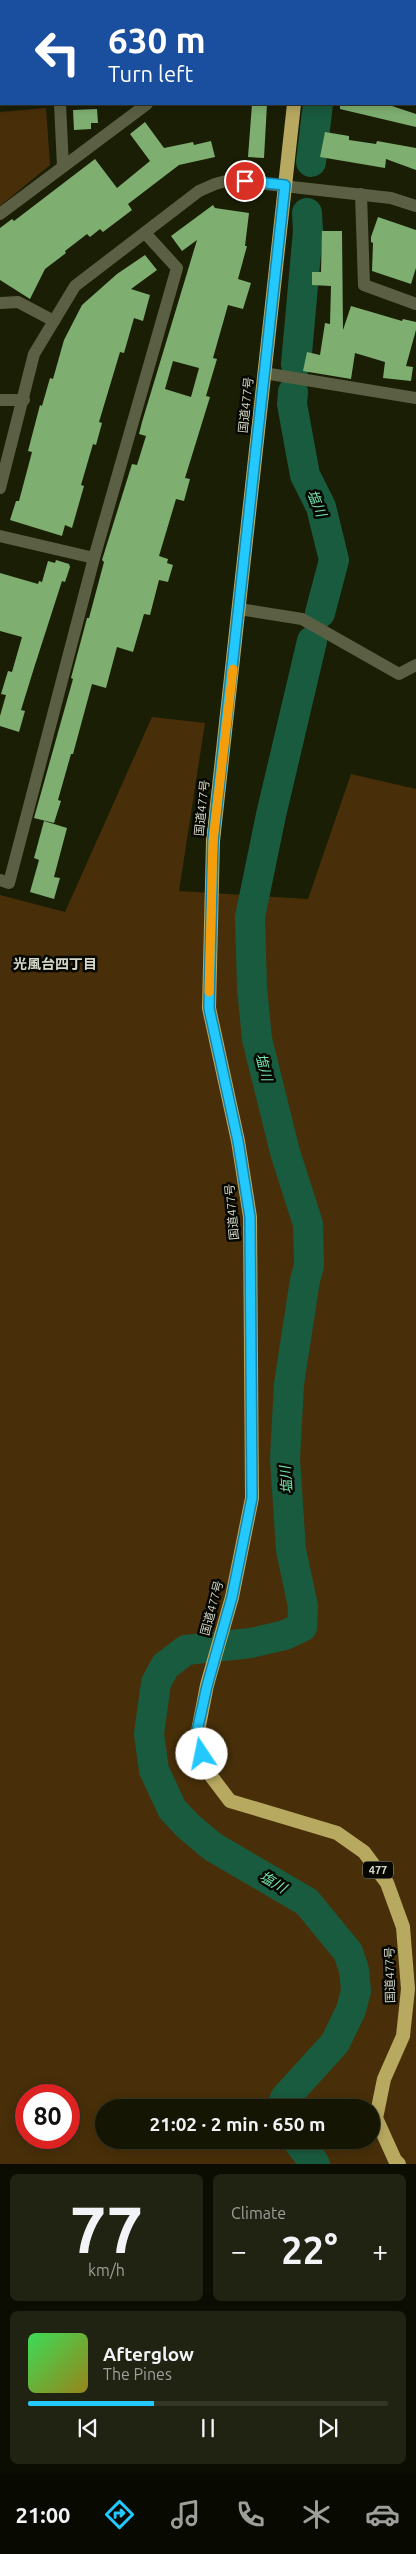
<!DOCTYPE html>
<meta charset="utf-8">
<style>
body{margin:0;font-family:Ubuntu,"Noto Sans JP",sans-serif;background:#212312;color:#f1f3f6;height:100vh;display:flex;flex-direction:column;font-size:19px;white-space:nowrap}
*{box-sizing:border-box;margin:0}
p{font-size:16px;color:#9d9f9a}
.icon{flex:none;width:28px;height:28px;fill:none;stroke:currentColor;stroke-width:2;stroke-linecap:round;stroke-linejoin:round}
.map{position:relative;height:2164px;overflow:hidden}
.sheet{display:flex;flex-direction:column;gap:10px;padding:10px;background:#0b0c02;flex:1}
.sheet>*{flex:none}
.banner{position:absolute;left:0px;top:0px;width:416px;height:105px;box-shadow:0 2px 12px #0003,0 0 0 1px #333525;background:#1a4fa0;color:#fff;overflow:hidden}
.speed{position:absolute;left:15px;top:2084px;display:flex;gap:10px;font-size:25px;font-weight:700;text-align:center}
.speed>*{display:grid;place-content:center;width:65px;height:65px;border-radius:50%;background:#141603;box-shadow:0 2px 12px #0003,0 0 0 1px #333525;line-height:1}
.speed .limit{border:8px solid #d22;background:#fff;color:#111}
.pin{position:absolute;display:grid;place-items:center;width:42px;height:42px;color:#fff;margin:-21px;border:2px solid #fff;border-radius:50%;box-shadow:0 1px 5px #0007}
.me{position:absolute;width:55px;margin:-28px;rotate:349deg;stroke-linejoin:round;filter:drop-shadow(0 0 4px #0008)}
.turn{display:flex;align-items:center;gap:18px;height:105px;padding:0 25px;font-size:22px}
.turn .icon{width:65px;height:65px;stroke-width:2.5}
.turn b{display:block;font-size:35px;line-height:42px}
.big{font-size:38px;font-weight:700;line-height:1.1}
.sheet .widget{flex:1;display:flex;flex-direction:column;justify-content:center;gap:8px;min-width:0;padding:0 18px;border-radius:8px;background:#212312}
.sheet .dial{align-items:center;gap:0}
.dial b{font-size:65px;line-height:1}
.song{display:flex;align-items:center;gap:15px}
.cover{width:60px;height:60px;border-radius:8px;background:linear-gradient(135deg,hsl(130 70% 55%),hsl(50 70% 35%))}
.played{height:5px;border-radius:2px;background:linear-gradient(90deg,#23c9fe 35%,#333525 35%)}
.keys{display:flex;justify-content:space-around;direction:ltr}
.heat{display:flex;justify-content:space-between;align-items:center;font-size:28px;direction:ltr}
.sheet .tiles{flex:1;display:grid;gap:10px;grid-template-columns:1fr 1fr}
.widget:last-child{grid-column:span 2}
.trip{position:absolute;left:95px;top:2099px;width:285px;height:50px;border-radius:25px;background:#141603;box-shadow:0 2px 12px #0003,0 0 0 1px #333525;font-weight:700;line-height:50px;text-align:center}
.tab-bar{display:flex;height:80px;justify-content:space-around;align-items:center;background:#080901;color:#9d9f9a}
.tab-bar .icon{width:35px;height:35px}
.tab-bar .on{color:#23c9fe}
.tab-bar b{font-size:22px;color:#f1f3f6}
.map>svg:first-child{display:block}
.green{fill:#482f09;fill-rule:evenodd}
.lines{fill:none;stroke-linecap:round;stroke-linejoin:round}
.river{stroke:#195b3f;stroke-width:30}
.building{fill:#7eaf71;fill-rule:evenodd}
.minor{stroke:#5b6044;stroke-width:12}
.tertiary{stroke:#5b6044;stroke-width:12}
.trunk{stroke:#b8a961;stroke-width:14}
.route-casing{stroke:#1783a5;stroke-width:12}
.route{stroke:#23c9fe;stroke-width:9}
.slow{stroke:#f59e0b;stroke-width:9}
.labels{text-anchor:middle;stroke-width:5;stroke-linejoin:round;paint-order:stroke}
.shield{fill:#060701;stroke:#96998c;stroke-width:1}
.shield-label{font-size:11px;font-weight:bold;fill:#d4d8c8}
.street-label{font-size:12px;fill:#d4d8c8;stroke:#060701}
.water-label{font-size:14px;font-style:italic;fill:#72e5af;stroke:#060701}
.neighbourhood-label{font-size:14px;font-weight:bold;fill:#d4d8c8;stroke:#060701}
</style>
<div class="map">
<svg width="416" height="2164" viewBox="0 0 416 2164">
<rect width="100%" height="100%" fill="#1a1e04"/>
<!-- green -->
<path class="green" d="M46,108L50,165L0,206V112Z
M152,717L205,723L179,891L308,899L351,774L416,789V2164H0V895L65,912ZM26,2095H69V2138H26ZM104,2108H371V2140H104Z"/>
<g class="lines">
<!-- river -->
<path class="river" d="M331,1V0
M311,162L318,104
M296,364L308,231L307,213
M293,392L292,404L305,475L321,507L334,560L320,613
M283,2108L285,2098L335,2043L351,2010L356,1991L354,1970L348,1952L307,1902L213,1847L188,1826L172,1809L154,1770L149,1734L156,1683L165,1666L186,1650L251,1643L285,1635L302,1627L303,1606L291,1550L285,1459L289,1384L305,1280L309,1266L308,1224L285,1152L257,1039L252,988L250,917L271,815L312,641
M297,2140L315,2164"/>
</g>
<!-- building -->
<path class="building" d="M252,104H267L264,158L248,157Z
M340,104H386L416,114V127L340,109Z
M97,109L98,123H91V129L74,130L73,110Z
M145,122L164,148L193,142L194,145L211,141L215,157L179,165L128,204L132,210L103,232L100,229L90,237L87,234L65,251L66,253L45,269L30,299L0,280V228L12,219L14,221L95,159L117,188L150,161L130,134Z
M325,132L349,136V140L376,144L377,141L416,148V170L386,159L385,168L320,157Z
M213,205L215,208L249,213L245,246H247L238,279L251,283L243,309L228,305L213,358L217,359L206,396L210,397L185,478L190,479L184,501L176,499L159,556L168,559L167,563L173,565L168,582L159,580L150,615L144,614L133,652L117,647L106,688L92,684L73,754H71L58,800L61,801L54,823L34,818L73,679L71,678L87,618H89L104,562L102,560L132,464L137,465L146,436L139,434L142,422L197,240L182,251L171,236ZM173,361L199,368L191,397L165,389Z
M378,217L416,230V268L411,284L372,271L373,243L371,242V237Z
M322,231H342L343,330L351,306L402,321L403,319L416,322V330L406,366L413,367L411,381L383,378L385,362L355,353L351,379L303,371L307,352L320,355L325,323L330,324L331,286L312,285V272H321Z
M145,255L157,270L131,289L150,295L143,321L134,318L124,353L120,352L99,422L102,423L96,445L93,444L81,485L84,486L72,528L65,525L62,536L10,520L16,501H19L32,452L28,451L40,405L42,406L50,378L53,379L64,340L82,305L117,274Z
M56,560L69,564L70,567L65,582L62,581L34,668L21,710L25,711L19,732L0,726V716L6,695L1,694L8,671L12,672L22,637L0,631V573L38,584L39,581L42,582L48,561L55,563Z
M44,821L67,828L54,877L60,878L54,899L30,892L39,860L34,858Z"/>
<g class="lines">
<!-- minor -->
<path class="minor" d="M56,0V1
M145,0V1
M234,0V1
M416,95V97
M60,104L63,167
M361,194L364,285L416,304
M0,214L147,104
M0,303L18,302L54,321
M264,373L416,398
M0,536L94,558
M239,609L302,619L399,674L416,665
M0,880L9,883L94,558L177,268L145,233"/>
<!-- tertiary -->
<path class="tertiary" d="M0,400H24
M0,488L34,354L75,286L199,191L215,184L230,180L391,198L416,206"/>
<!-- trunk -->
<path class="trunk" d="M306,1V0
M294,104L213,841L209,1008L238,1141L250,1217L252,1498L232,1597L207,1685L197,1736L208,1772L230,1801L337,1833L364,1852L387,1883L403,1927L408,1989L403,2036L384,2079L376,2118L395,2160L399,2164"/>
</g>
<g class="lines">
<defs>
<path id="route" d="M202,1754L196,1736L207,1686L232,1597L252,1498L250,1217L238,1141L209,1008L213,841L285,185L245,181"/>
</defs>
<!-- route casing -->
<use href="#route" class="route-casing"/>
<!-- route -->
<use href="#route" class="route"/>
<!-- slow -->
<path class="slow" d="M209,992L213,841L233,669"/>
</g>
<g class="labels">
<!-- shield labels -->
<rect class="shield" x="363" y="1861.5" width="30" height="17" rx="4"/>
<g class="shield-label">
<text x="378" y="1874">477</text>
</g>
<!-- street labels -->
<g class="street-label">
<text transform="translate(246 405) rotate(-84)" y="4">国道477号</text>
<text transform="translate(202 808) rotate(-84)" y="4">国道477号</text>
<text transform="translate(232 1212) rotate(-95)" y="4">国道477号</text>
<text transform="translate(212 1608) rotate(-75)" y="4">国道477号</text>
<text transform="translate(390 1975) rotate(-91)" y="4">国道477号</text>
</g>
<!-- water labels -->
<g class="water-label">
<text transform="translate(317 503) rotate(68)" y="5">塩川</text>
<text transform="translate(264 1067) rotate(76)" y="5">塩川</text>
<text transform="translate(286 1480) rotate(-94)" y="5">塩川</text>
<text transform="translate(273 1882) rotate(31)" y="5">塩川</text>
</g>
<!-- neighbourhood labels -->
<g class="neighbourhood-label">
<text x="55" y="969">光風台四丁目</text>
</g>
</g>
</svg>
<div class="speed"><div class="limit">80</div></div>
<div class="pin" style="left:245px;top:181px;background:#d93025"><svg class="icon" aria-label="arrive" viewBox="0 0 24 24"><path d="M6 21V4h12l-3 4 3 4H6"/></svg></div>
<svg class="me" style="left:202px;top:1754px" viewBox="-20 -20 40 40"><circle r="19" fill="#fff"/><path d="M0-13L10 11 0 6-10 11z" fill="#23c9fe"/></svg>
<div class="trip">21:02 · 2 min · 650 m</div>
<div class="banner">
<div class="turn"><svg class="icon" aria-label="left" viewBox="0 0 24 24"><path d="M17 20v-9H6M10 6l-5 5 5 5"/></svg><div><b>630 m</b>Turn left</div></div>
</div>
</div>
<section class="sheet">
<div class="tiles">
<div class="widget dial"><b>77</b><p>km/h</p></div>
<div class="widget"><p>Climate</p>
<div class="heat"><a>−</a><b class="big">22°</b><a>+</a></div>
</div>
<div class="widget">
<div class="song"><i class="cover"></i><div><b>Afterglow</b><p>The Pines</p></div></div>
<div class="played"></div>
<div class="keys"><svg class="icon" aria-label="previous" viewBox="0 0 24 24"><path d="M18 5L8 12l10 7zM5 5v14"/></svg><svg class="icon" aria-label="pause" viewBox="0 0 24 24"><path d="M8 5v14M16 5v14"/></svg><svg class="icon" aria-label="next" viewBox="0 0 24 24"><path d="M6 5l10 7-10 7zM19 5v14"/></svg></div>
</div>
</div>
</section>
<nav class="tab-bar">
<b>21:00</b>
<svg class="icon on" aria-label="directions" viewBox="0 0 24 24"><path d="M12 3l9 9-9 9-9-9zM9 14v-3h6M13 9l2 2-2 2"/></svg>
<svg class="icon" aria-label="music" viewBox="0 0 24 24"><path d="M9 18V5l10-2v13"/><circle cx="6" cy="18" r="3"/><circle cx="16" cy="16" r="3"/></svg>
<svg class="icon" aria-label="phone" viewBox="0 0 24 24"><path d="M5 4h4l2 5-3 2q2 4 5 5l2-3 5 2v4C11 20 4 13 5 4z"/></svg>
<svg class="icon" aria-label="climate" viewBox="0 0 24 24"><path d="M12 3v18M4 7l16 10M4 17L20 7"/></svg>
<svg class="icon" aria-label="car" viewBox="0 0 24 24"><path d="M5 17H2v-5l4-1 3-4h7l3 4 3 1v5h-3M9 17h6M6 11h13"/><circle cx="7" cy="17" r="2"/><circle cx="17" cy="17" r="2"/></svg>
</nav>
